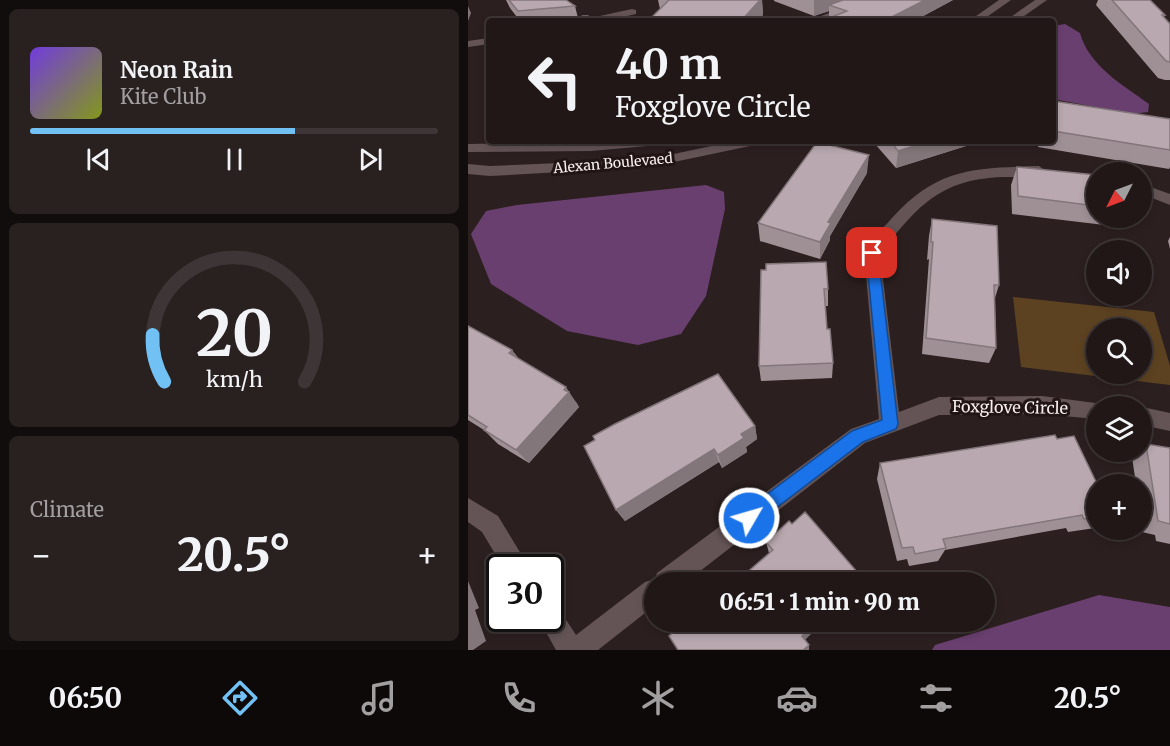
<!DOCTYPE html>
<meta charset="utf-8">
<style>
body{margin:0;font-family:Merriweather,serif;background:#292020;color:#f1f3f6;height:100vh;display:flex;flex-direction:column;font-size:22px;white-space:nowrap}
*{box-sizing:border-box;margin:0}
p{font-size:20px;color:#a29fa1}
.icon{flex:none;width:33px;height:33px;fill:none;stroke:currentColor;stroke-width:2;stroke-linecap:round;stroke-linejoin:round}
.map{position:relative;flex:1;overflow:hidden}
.drawer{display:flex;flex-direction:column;gap:9px;padding:9px;background:#120d0d;width:468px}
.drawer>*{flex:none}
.guide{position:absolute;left:18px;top:18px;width:570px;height:126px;border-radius:6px;box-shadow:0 3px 9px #0003,0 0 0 2px #3e3636;background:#211717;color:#f1f3f6;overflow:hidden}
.needle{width:39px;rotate:228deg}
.buttons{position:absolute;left:618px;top:162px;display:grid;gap:12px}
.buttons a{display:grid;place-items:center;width:66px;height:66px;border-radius:50%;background:#211717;box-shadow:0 3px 9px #0003,0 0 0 2px #3e3636;font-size:30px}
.speed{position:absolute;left:18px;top:554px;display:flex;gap:12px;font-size:30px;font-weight:700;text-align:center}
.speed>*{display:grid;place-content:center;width:78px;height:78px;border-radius:50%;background:#211717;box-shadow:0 3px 9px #0003,0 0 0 2px #3e3636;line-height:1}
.speed .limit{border:3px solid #111;border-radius:9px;background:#fff;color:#111}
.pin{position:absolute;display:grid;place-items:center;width:51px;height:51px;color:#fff;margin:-26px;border-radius:12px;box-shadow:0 3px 9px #0006}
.me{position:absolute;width:66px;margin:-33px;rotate:52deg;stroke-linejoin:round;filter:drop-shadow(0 0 4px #0008)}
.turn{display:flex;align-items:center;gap:21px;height:126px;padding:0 30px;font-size:27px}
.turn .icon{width:78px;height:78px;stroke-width:2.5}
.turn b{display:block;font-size:42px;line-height:51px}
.big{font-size:45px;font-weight:800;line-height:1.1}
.drawer .card{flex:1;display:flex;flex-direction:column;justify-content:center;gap:9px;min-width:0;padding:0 21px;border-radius:9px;background:#292020}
.drawer .dial{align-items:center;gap:0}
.dial svg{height:156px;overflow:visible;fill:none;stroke:#3e3636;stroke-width:7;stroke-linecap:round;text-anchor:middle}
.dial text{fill:#f1f3f6;stroke:none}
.song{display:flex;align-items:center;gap:18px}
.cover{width:72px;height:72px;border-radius:9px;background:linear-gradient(135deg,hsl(260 70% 55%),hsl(70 70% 35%))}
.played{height:6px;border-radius:3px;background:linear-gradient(90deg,#72c1f5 65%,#3e3636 65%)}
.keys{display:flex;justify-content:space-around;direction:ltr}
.heat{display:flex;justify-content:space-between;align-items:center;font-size:33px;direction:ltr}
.trip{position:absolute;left:176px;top:572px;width:351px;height:60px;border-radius:30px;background:#211717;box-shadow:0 3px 9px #0003,0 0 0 2px #3e3636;font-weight:800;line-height:60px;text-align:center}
.dock{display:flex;height:96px;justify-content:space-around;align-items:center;background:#0d0909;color:#a29fa1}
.dock .icon{width:42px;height:42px}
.dock .selected{color:#72c1f5}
.dock b{font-size:27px;color:#f1f3f6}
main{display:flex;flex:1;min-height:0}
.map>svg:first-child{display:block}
.green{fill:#5c4221;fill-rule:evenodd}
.water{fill:#693f6f}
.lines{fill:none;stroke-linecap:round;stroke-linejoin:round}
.street{fill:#645455;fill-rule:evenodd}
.wall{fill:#9f9096}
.shaded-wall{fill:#82767a}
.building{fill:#b9a8af;stroke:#82767a;stroke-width:1.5}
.route{fill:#1a73e8;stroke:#114b97;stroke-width:1.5}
.labels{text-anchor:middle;stroke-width:6;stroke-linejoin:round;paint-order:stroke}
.far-street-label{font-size:14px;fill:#f8efef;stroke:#221516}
.street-label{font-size:16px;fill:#f8efef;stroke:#221516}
</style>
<main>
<section class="drawer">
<div class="card">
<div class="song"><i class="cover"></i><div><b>Neon Rain</b><p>Kite Club</p></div></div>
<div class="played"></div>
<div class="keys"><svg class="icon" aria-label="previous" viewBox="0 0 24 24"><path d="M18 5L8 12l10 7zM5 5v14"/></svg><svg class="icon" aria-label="pause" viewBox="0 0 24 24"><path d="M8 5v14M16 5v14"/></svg><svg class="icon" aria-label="next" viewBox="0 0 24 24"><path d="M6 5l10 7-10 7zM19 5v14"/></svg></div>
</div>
<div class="card dial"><svg viewBox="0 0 100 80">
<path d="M14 69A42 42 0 1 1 86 69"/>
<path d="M14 69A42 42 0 0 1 8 45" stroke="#72c1f5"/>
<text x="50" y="56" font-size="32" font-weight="700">20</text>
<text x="50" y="72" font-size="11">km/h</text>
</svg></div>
<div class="card"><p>Climate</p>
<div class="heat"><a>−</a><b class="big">20.5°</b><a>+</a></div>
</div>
</section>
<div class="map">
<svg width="702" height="650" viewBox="0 0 702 650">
<rect width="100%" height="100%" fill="#2c1f1f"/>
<!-- green -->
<path class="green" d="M545,297L686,312L702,366V385L553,367ZM628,328H674V374H628Z"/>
<!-- water -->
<path class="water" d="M597,24L612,33C621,66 655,85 681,104L680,112L665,114L585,99V26Z
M238,185L256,192L257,209L238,296L213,334L170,345L99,331L23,284L3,234L18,211L49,205Z
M631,595L702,607V650H464L467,645Z"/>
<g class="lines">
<!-- street -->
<path class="street" d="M387,0H399C385,15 360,21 340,21L379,6Z
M531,0H543L513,21H501Z
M567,0H579L549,21H537Z
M164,9L168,10V14L137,21H117L118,19Z
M21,38V44L0,47V41Z
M198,141L191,145L123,151L0,152V144Z
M267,141H294L287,145L182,167L22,176L0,174V164L22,166L182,159Z
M571,166L578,171L576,174C559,179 539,176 521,178C467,183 443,214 412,254L431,412L471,397L574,396L635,404L636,406H628V419L574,414L471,415L397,443L218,582H186V606L130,650H88L70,618H82V606L91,609L108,635L177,582L187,579L189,573L383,429L411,419L396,253C403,240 415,228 425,217C470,167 508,168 571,166Z
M674,184L702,194V205L674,194Z
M674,407L702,413V431L674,425Z
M0,498L30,516L61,567H35L14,532L0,522Z"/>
</g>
<!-- wall -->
<path class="wall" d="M38,0H98L107,6L110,18L127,21H52L42,8Z
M190,0H294L295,15L289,21H180L192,9Z
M306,0H485L446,21H354L361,18V11L346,16L306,1Z
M630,0H682L697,15L696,17L702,24V80H697L690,78L628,5Z
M585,101L702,119V167L701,169L570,147L571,141H585Z
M408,141H514L428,168L407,144Z
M549,167L628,175V218H650L645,226L544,214L543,185Z
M399,173L362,236V240L352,259L292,241L290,223Z
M464,219L531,285L527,298L528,348L521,363L454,354L461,259L459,260L461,236Z
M702,237V249L700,241Z
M293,270L360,289V306H357L359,329L365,363L364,378L293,381L291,366Z
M0,326L44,350L51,359L108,402L111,407L61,463L30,444L16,430L0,420Z
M287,426L289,439L278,447L279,452L254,468L251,462L157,521L148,510Z
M589,439L628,484V526L627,528L600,532L598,528L477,550L470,561L441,566L439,559L429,561L409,479L412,463Z
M678,444L702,448V544L688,541L687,535L674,532V484H668L664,457L670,452H674V448Z
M324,524L390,582L301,553L298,542Z"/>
<!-- shaded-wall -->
<path class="shaded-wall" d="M292,0H294L295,15L289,21H273Z
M346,0H384L361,5V11L346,16Z
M457,0H485L446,21H416Z
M0,6L3,13L0,21Z
M462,141H514L428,168L430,151Z
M401,155L399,173L362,236V240L352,259V242L360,222Z
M44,350L56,366L41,353Z
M98,387L111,407L61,463L48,450Z
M287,426L289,439L278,447L279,452L254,468L250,455L273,434Z
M246,449L251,462L157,521L148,510Z
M0,581L11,608L7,610L18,641L5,650H0Z
M349,621H356L335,642L334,636Z
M341,645V650H335Z"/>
<!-- building -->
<path class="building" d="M41,0H98L107,6L50,11Z
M201,0H292L273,21H180Z
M375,0H457L416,21H354L379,11L361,5Z
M644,0H682L697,15H694L702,24V62L698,61Z
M115,16H120L127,21H100Z
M585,101L702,119V150L585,131Z
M422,141H462L430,151Z
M349,142L401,155L360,222L363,223L352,242L290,223Z
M549,167L628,175V206L550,196Z
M464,219L529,226L531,285H526L528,348L458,338L465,242H463Z
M358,262L360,289H356L359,329H362L365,363L291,366L293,270H298V264Z
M0,326L44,350L41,353L98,387L96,390L101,392L48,450L16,430L19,427L0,415Z
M250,374L287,426L273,434L276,438L250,455L246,449L148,510L116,446L127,440L125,436L147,424Z
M587,435L589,439L606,436L629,484L628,517L616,519L614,515L475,539L478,548L447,554L445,547L434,548L412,463Z
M678,444L702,448V524L690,521Z
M337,512L390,573V580L388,582H268L305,550L298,542L321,521L324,524Z
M218,621H349L334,636L341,645L335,650H210L201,636Z"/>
<!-- route -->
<path class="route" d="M404,249L410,253L430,424L428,429L395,442L287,524L281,527L275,524L272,518L275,512L384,431L414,420L398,253Z"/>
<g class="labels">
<!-- far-street labels -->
<g class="far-street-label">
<text transform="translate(145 163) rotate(-5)" y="5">Alexan Boulevaed</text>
</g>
<!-- street labels -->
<g class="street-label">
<text transform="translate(542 407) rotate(1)" y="6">Foxglove Circle</text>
</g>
</g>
</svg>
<div class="buttons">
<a><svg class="needle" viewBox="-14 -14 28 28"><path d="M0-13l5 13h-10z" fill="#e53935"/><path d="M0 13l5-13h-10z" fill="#a29fa1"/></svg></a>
<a><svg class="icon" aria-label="sound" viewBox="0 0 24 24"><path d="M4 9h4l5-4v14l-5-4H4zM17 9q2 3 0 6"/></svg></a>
<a><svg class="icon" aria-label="search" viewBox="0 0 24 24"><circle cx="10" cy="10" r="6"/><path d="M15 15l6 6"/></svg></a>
<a><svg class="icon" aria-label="layers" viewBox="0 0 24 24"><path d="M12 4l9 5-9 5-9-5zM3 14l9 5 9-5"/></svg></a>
<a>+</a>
</div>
<div class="speed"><div class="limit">30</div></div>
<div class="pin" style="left:404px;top:253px;background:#d93025"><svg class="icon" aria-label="arrive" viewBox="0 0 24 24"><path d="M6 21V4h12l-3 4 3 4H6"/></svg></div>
<svg class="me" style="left:281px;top:518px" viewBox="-20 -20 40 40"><circle r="17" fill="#1a73e8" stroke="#fff" stroke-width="3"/><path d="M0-11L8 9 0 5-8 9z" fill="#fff"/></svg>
<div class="trip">06:51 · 1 min · 90 m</div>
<div class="guide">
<div class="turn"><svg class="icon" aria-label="left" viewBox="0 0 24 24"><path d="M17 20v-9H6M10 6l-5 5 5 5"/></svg><div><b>40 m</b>Foxglove Circle</div></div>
</div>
</div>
</main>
<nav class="dock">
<b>06:50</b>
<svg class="icon selected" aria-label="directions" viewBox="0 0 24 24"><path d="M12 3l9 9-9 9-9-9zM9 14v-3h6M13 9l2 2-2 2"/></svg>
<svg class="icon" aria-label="music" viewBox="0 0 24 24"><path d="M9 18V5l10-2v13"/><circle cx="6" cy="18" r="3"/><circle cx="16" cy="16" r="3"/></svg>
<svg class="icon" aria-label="phone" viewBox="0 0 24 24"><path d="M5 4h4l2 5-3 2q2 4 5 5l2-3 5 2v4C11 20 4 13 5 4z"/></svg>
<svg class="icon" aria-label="climate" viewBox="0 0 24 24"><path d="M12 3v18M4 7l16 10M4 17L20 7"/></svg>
<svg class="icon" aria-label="car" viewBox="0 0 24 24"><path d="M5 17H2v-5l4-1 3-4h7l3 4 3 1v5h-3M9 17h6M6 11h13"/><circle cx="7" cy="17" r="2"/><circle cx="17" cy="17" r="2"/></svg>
<svg class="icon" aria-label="filters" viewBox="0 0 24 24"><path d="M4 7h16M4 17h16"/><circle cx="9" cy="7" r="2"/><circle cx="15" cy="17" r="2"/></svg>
<b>20.5°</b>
</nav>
